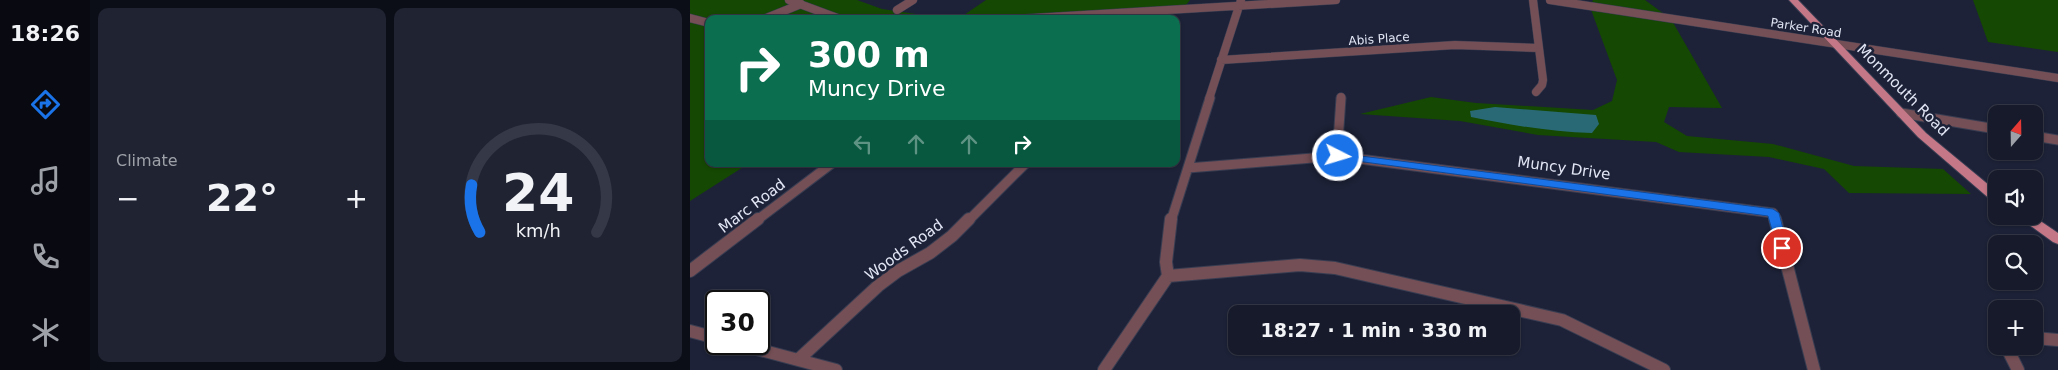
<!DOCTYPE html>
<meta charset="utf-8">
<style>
body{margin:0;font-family:"DejaVu Sans",sans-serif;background:#1f2332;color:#f1f3f6;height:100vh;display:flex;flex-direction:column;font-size:19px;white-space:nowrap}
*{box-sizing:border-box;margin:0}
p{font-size:16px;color:#9ea1a8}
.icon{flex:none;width:28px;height:28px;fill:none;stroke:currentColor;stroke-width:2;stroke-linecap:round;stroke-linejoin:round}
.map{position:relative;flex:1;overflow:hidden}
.details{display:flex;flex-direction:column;gap:8px;padding:8px;background:#0c0e17;width:600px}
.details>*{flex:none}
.hud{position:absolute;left:15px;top:15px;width:475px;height:152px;border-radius:10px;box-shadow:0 1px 4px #0004,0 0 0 1px #353847;background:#0b6e4f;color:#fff;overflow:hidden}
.needle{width:32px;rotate:20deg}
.controls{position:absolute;left:1298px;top:105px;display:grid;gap:10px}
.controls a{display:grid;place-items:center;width:55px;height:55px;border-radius:10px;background:#161a2a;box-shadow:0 1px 4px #0004,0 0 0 1px #353847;font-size:25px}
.speed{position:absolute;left:15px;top:290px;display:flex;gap:10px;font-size:25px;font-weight:700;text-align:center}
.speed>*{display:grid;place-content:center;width:65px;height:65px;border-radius:50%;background:#161a2a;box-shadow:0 1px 4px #0004,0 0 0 1px #353847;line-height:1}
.speed .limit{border:2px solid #111;border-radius:8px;background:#fff;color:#111}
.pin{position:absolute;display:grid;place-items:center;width:42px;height:42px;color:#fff;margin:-21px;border:2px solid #fff;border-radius:50%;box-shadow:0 1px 5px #0007}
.me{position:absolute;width:55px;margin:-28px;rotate:95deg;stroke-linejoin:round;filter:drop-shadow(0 0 4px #0008)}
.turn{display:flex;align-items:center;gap:18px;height:105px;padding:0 20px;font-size:22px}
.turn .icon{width:65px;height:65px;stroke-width:2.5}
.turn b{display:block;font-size:35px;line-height:42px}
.lanes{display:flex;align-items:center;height:48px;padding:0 20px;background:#0003;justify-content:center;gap:25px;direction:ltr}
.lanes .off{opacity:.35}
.big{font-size:38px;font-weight:800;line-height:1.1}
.details .tile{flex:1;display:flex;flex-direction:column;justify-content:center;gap:8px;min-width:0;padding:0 18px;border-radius:10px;background:#1f2332}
.details .dial{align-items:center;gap:0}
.dial svg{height:130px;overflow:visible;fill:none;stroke:#353847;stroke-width:7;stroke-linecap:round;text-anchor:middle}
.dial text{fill:#f1f3f6;stroke:none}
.heat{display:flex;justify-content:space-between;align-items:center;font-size:28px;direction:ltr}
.details .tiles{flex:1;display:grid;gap:8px;grid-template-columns:repeat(2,1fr)}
.trip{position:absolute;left:538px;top:305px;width:292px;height:50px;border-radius:10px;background:#161a2a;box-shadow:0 1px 4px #0004,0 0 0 1px #353847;font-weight:800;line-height:50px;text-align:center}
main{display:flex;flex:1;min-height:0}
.tab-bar{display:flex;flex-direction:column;width:90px;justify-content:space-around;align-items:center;background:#090a11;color:#9ea1a8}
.tab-bar .icon{width:35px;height:35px}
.tab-bar .current{color:#1a73e8}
.tab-bar b{font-size:22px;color:#f1f3f6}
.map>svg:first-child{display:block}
.green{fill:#154802}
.water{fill:#296976}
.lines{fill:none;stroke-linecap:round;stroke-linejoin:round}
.minor-far2-casing{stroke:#393d52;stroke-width:9}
.minor-far1-casing{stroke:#393d52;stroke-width:11}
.minor-casing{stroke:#393d52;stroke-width:14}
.major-casing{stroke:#393d52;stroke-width:2}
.minor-far2{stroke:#744f55;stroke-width:8}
.minor-far1{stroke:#744f55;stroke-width:9}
.minor{stroke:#744f55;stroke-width:12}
.major{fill:#c47887;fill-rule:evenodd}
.route{fill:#1a73e8;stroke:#114b97}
.labels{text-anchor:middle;stroke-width:5;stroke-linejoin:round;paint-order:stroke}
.far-street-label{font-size:12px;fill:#e2e6f5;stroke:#1d2238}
.street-label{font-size:15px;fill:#e2e6f5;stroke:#1d2238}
</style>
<main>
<nav class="tab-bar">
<b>18:26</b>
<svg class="icon current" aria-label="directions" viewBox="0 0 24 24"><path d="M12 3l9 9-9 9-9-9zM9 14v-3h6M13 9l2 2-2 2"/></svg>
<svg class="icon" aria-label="music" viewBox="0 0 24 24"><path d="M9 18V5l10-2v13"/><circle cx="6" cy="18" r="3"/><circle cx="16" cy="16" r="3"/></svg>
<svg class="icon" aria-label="phone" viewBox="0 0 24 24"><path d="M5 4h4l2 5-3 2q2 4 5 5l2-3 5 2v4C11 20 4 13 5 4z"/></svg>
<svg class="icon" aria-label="climate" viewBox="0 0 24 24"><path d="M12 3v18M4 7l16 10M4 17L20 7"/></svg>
</nav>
<section class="details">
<div class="tiles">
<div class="tile"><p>Climate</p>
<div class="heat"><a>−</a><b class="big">22°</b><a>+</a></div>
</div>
<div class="tile dial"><svg viewBox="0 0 100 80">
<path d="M14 69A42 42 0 1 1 86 69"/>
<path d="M14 69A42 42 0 0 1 9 40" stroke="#1a73e8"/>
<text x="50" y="56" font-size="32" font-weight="700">24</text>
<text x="50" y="72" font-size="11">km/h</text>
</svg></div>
</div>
</section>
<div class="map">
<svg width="1368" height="370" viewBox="0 0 1368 370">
<rect width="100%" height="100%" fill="#1d2238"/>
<!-- green -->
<path class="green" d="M0,0H167L192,9L233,15L228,19H19V164H58L0,201Z
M296,0H500L491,11L364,19H268Z
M903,0H955L981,19L1032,108L979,107L974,122L997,136L1083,144L1164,166L1253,169L1281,194L1159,193L1134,169L1079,157L989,152L966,142L848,135L770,121L670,114L741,97L786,103L903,110L922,101L927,80L900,7Z
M1283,0H1368V52L1298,42Z"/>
<!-- water -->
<path class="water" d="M805,107L906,115L909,124L902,133C860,132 821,125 781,117L780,111Z"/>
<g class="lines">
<defs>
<path id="minor-far2" d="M99,0L150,19
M843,0L853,80L852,85L846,92
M860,0L1368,78
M207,10L223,0
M0,18L19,23
M74,19L111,4
M326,19L646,0
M531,60L765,45L848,48
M519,99L551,0
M651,99V97"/>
<path id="minor-far1" d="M1211,113L1306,129
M1344,136L1368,140
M647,156L651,98
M498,168L647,156L1083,213
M1083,213L1085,221
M66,221L141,164
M278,221L335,164
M481,221L520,98"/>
<path id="minor" d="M1085,219L1124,370
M0,271L68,219
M478,276L610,265L645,268L872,320L974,370
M0,331L26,338
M1344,338L1368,340
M48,344L146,370
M1316,346L1328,370
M109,359L188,286L208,271L240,253L262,236L279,219
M414,370L478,276L476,262L481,219"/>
<path id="major" d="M1099,0H1108L1236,133L1306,191V201L1301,200L1228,137Z
M1327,216H1343L1368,233V244L1363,242Z"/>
</defs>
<!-- minor-far2 casing -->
<use href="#minor-far2" class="minor-far2-casing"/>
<!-- minor-far1 casing -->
<use href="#minor-far1" class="minor-far1-casing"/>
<!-- minor casing -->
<use href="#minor" class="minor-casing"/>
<!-- major casing -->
<use href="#major" class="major-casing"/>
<!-- minor-far2 -->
<use href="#minor-far2" class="minor-far2"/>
<!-- minor-far1 -->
<use href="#minor-far1" class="minor-far1"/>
<!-- minor -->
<use href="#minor" class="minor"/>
<!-- major -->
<use href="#major" class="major"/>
</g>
<!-- route -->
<path class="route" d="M648,153L1083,209L1089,213L1098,248L1092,252L1088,251L1078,216L644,158L642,156L644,154Z"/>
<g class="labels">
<!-- far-street labels -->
<g class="far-street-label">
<text transform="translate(1116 28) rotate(9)" y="4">Parker Road</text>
<text transform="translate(689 39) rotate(-4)" y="4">Abis Place</text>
</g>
<!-- street labels -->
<g class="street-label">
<text transform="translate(1213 90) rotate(45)" y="5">Monmouth Road</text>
<text transform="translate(874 168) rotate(8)" y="5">Muncy Drive</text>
<text transform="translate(62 206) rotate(-37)" y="5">Marc Road</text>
<text transform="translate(214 250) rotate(-36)" y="5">Woods Road</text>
</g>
</g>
</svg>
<div class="controls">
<a><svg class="needle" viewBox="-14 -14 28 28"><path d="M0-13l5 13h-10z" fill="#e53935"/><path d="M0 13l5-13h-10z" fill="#9ea1a8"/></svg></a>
<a><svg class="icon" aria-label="sound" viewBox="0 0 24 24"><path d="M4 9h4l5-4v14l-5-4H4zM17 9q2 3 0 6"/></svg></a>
<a><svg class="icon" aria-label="search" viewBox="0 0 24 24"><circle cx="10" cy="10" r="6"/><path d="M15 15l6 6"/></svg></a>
<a>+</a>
</div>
<div class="speed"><div class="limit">30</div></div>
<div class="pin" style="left:1092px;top:248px;background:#d93025"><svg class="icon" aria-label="arrive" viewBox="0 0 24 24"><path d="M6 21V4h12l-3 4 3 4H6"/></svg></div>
<svg class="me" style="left:648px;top:156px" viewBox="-20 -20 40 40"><circle r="17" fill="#1a73e8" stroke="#fff" stroke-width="3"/><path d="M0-11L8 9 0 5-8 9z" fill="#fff"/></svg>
<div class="trip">18:27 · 1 min · 330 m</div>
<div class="hud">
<div class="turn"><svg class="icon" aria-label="right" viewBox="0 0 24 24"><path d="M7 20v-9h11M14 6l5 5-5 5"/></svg><div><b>300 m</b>Muncy Drive</div></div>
<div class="lanes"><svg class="icon off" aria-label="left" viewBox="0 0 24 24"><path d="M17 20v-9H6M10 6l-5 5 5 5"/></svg><svg class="icon off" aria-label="ahead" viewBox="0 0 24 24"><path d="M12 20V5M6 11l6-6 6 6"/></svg><svg class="icon off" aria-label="ahead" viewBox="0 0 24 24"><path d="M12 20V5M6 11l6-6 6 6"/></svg><svg class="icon" aria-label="right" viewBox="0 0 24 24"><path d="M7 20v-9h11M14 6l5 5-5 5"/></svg></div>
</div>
</div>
</main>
